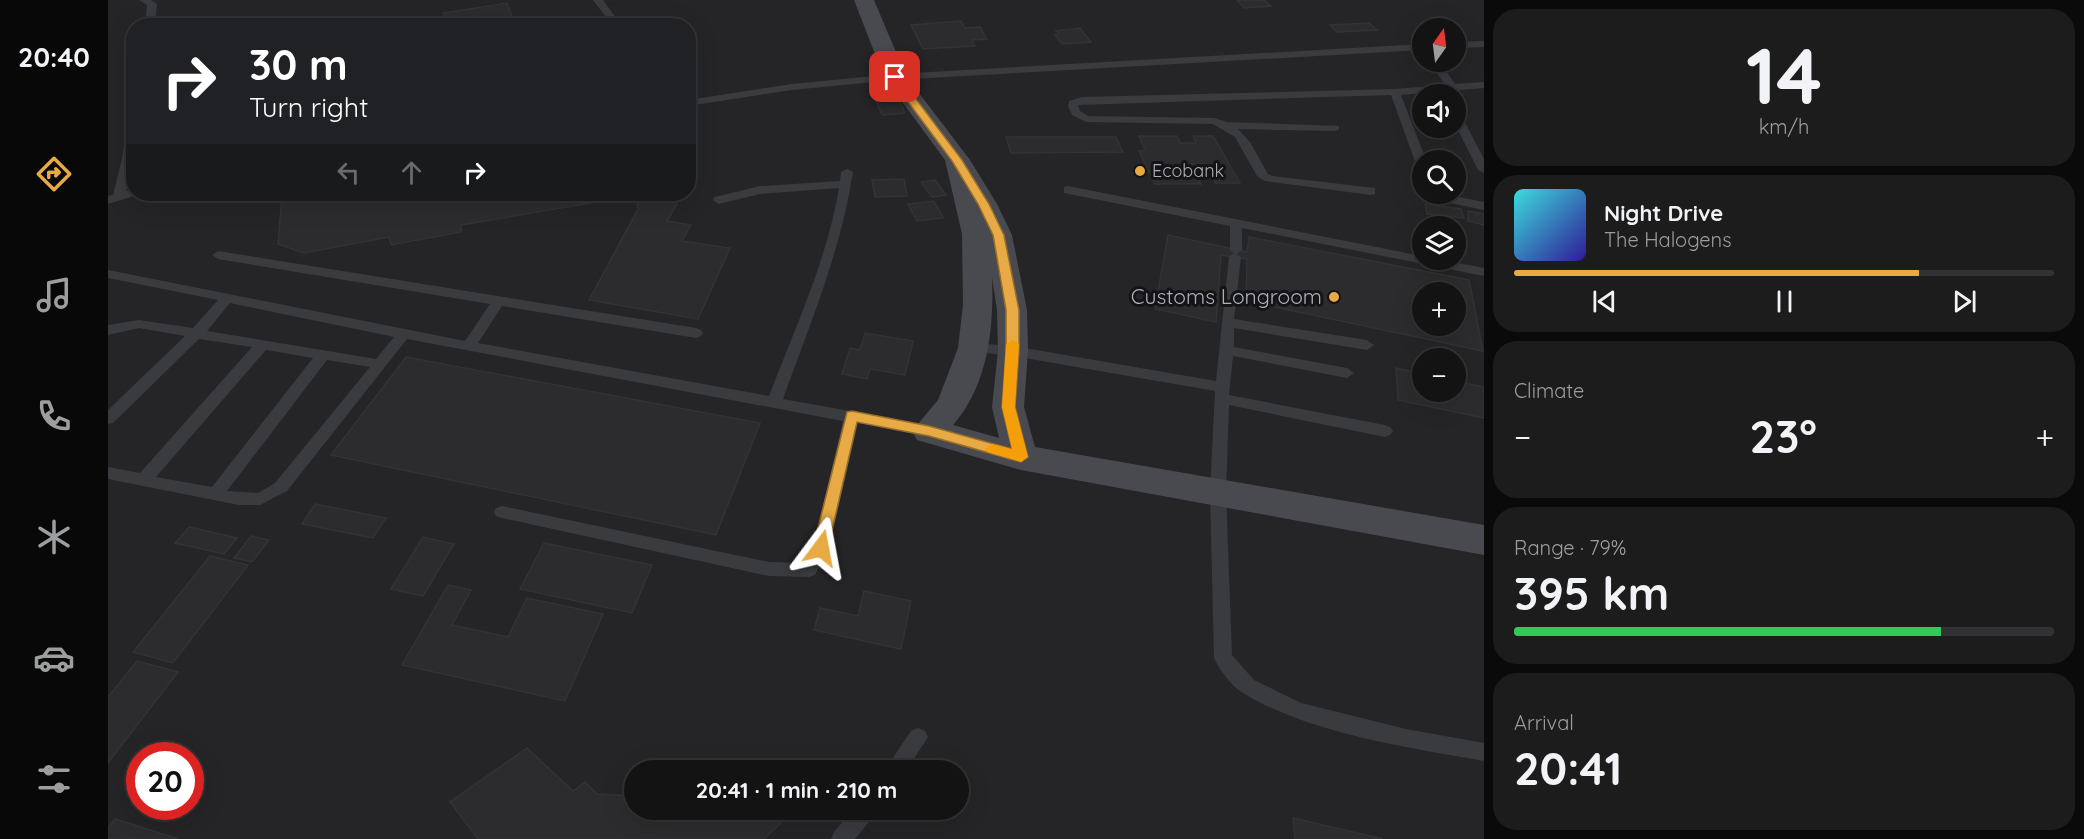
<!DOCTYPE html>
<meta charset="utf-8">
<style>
body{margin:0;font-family:Quicksand,sans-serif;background:#1c1c1d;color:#f1f3f6;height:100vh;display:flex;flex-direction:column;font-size:22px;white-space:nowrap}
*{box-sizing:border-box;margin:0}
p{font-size:20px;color:#9d9ea0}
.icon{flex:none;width:33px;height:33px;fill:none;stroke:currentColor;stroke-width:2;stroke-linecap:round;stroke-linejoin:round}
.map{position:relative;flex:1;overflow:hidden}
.side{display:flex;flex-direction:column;gap:9px;padding:9px;background:#0a0a0b;width:600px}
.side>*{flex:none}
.hud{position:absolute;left:18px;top:18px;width:570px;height:183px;border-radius:24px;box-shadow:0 6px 24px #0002,0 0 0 2px #323234;background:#202124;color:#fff;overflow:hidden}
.needle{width:39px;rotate:14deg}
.tools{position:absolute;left:1304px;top:18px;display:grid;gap:12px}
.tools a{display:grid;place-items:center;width:54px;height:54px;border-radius:50%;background:#131314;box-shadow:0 6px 24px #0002,0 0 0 2px #323234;font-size:30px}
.speed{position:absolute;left:18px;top:742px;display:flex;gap:12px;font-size:30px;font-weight:700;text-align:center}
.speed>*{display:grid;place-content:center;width:78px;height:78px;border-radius:50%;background:#131314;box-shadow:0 6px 24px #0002,0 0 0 2px #323234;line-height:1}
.speed .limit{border:9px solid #d22;background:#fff;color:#111}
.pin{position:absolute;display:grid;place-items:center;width:51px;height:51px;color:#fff;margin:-26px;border-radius:12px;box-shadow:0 3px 9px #0006}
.me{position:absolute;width:66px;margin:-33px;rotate:13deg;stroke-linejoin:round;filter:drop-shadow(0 0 4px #0008)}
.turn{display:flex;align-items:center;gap:21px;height:126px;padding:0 24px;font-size:27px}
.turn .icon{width:78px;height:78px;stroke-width:2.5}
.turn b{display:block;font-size:42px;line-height:51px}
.lanes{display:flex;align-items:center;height:57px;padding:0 24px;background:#0003;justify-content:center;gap:30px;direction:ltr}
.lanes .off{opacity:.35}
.big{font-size:45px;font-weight:800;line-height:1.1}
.side .tile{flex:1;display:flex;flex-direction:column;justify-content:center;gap:9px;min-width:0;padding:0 21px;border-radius:24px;background:#1c1c1d}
.side .dial{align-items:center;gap:0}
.dial b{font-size:78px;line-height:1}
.song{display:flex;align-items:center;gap:18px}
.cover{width:72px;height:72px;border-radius:9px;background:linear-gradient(135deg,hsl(180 70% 55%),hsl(250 70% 35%))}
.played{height:6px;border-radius:3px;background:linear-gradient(90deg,#e7aa44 75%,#323234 75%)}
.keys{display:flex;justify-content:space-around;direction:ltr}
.heat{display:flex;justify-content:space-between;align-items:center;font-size:33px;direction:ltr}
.charge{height:9px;border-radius:4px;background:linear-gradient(90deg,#34c759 79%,#323234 0)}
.trip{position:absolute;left:516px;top:760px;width:345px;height:60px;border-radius:30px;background:#131314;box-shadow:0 6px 24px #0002,0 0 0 2px #323234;font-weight:800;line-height:60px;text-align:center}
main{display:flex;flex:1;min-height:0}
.dock{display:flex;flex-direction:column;width:108px;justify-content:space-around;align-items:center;background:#080808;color:#9d9ea0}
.dock .icon{width:42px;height:42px}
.dock .on{color:#e7aa44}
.dock b{font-size:27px;color:#f1f3f6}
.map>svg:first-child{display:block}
.built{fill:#252528;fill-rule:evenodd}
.building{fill:#2c2c2e;stroke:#333336;stroke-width:1.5;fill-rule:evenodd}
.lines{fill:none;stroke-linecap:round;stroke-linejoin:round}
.lane{fill:#3a3b3f;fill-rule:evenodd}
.secondary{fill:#484a4f;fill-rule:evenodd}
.route{fill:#e7aa44;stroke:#966e2c;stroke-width:1.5}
.slow{fill:#f59e0b}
.poi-dot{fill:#e7aa44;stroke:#141416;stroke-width:2}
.labels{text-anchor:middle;stroke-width:6;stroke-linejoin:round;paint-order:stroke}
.far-poi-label{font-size:18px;fill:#acb0b9;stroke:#141416;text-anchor:start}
.poi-label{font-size:21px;fill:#acb0b9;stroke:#141416;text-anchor:end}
</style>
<main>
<nav class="dock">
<b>20:40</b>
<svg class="icon on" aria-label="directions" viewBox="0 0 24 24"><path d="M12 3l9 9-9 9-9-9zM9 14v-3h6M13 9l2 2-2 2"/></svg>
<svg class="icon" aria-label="music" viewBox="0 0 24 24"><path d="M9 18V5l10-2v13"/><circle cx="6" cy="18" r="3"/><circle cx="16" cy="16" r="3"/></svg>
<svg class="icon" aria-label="phone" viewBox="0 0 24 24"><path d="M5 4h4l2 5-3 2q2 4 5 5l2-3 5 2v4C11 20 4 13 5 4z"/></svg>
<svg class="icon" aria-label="climate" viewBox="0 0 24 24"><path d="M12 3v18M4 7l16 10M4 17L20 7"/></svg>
<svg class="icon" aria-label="car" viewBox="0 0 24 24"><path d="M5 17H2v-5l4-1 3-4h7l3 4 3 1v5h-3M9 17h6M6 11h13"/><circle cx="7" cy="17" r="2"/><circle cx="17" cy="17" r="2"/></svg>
<svg class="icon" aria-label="filters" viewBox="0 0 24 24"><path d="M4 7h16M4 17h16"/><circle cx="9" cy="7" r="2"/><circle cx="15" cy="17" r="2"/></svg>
</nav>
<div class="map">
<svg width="1376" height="839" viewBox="0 0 1376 839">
<rect width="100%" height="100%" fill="#19191b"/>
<!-- built -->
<path class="built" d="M0,0H1376V839H0ZM26,26H580V194H26ZM1314,28H1347V62H1314ZM1314,94H1347V128H1314ZM1314,160H1347V194H1314ZM1314,226H1347V260H1314ZM1314,292H1347V326H1314ZM1314,358H1347V392H1314ZM32,756H82V807H32ZM526,771H850V810H526Z"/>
<!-- building -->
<path class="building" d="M1129,0H1156L1163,6L1136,8Z
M399,3L408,26H339L335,13Z
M853,21L857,28L872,27L879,39L864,40L867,46L815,49L803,25Z
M1261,23L1269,30L1229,32L1222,25Z
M972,28L983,42L954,44L947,35L951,34L948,31Z
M791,99L797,113L774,115L768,101Z
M1031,136H1069L1072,143H1088L1085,136H1105L1132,183H1107L1097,164H1083L1093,184H1047L1031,151L1037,150Z
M898,137H1008L1015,152L903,153Z
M796,179L799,196L767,197L764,180Z
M827,180L838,195L824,197L813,182Z
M192,194H505L506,199L353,225V232L283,245L281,237L196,253L170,244L174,196Z
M528,194H567V195L564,196L569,204L559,221L583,225L574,241L622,248L590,319L481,300L530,209Z
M826,201L835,218L809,221L800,204Z
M1317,204L1353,209L1356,218L1319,214Z
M1360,211L1376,214V225L1360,221Z
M1060,235L1139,252L1141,237L1361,280L1375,351L1138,301L1139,259L1113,255L1108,322L1047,309ZM1314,292H1347V326H1314Z
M757,333L805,341L797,375L762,369L759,379L734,374L742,348L752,350Z
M298,357L652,423L608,535L223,455Z
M1288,368L1314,374V392H1347V381L1376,387V418L1290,400Z
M207,504L278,518L265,538L194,524Z
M81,527L129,538L116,554L67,543Z
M143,536L161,540L144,562L126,558Z
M315,537L346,544L315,596L283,589Z
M436,543L544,565L524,613L412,589Z
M102,556L140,565L65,663L25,652Z
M340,585L363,590L344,625L400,637L419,598L495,614L457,701L294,665Z
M756,591L803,601L793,649L706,630L712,608L750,616Z
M29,661L70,672L0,763V697Z
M419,748L465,791L477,782L489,794L526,796V810H673L680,816L656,839H370L342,802Z
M1185,818L1275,839H1187Z
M7,819L71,839H0V828Z"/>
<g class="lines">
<!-- lane -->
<path class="lane" d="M31,0H43L49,4L47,26H37L39,5Z
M485,0H495L514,26H505Z
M1376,41V47L1347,48V42Z
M1314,44V50L787,80L684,90L580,106V100L684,84L787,74Z
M1322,62H1332L1347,84L1376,82V88L1293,95L1318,160H1314V167L1308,164L1283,95L970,105L972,111L980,116L1106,118L1119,122L1231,126V130L1227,131L1130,129L1142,142L1160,174L1164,176L1267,188V194L1263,195L1157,181L1149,176L1127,137L1105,124L978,122L964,115L960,106L961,101L974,97L1287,89L1337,85Z
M26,107V160L18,191L26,190V194H32L0,204V196L5,195L14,159L21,110Z
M1347,110L1352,113L1376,159V173L1370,170L1347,124Z
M739,169L745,172C733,251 702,324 675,399L821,425L826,427L829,431L826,435L821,437L750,423L721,548L707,575L701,577L661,576L394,518L388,516L386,512L388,508L394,506L661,562L696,563L705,547L735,421L299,339L179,491L152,505H131L0,479V467L32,473L144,347L91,339L5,423L0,424V410L77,336L31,328L0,335V325L31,320L85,328L110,300L0,278V270L357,341L382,304L110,259L104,255L110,251L588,328L593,330L595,333L593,336L588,338L394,306L370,343L661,396C687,328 719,260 731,188L652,194L611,204L605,200L607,197L652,186L732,181L733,172ZM122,303L286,337L268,359L99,331ZM158,350L205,358L104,487L48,477ZM219,360L262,367L167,483L150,493L119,491Z
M960,186L1314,256V260H1333L1376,268V276L1134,228V250L1129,254L1133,257L1126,319L1259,340L1266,345L1259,350L1126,328V347L1239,368L1246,373L1239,378L1125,356L1121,395L1277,425L1282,427L1285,431L1282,435L1277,437L1121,405L1118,492L1124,655L1146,680L1193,703L1298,729L1376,743V761C1301,748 1200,733 1135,693C1124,687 1111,669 1106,658L1102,492L1107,391L905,356L860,351L858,348L865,343L905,346L1108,381L1121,257L1126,253L1122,250V226L956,193V187Z
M1322,194H1336L1376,202V210L1332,201Z
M810,728L817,731L820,737L798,771H776L803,731Z
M745,810H768L765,817L747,839H723L726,832Z"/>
<!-- secondary -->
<path class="secondary" d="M746,0H766L798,76L862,160L889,204L904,235L919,310L920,351L916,407L927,447L1376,525V555L913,470L809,440L804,431L830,400L850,348L855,305L854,234L837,160L776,77ZM884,277L889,310L890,351L884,407L891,438L845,425C880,385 886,329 884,277Z"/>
</g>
<!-- route -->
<path class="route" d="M783,75H790L854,160L881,204L896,235L911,310V351L907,407L920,457L913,462L821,436L749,422L720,548L718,552H707L705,548L739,412L744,411L821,426L904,449L894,407L898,351V310L885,235L870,204L844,161L783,79Z"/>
<!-- slow -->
<path class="slow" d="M905,340L911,344L907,407L920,457L913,462L879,452L877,449L884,444L904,449L894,407L898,344Z"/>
<!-- markers -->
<g class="poi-dot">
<circle cx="1032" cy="171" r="6"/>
<circle cx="1226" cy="297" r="6"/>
</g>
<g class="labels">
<!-- far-poi labels -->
<g class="far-poi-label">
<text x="1044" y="177">Ecobank</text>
</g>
<!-- poi labels -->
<g class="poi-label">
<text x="1214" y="304">Customs Longroom</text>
</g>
</g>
</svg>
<div class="tools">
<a><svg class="needle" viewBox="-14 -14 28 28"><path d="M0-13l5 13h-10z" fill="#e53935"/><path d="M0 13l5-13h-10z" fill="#9d9ea0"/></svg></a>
<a><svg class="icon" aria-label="sound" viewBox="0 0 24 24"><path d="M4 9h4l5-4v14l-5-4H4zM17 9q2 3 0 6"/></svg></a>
<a><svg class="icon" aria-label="search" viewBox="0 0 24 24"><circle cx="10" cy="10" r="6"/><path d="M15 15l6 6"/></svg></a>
<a><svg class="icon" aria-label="layers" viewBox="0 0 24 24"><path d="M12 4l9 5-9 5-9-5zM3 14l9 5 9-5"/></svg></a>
<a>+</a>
<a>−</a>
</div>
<div class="speed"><div class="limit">20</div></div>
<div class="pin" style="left:787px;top:77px;background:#d93025"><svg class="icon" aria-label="arrive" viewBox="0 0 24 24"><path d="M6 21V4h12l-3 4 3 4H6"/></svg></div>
<svg class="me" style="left:713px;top:548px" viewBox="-20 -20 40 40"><path d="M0-17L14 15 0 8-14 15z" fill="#e7aa44" stroke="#fff" stroke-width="4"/></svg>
<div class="trip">20:41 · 1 min · 210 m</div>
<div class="hud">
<div class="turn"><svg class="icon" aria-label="right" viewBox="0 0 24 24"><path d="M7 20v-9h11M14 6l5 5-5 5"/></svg><div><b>30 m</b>Turn right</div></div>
<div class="lanes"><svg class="icon off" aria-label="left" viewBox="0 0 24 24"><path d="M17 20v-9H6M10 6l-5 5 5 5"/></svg><svg class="icon off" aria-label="ahead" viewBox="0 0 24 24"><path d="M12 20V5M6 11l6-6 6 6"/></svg><svg class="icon" aria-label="right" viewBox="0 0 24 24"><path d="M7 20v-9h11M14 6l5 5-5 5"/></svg></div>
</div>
</div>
<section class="side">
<div class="tile dial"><b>14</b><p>km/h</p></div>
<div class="tile">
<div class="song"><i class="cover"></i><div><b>Night Drive</b><p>The Halogens</p></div></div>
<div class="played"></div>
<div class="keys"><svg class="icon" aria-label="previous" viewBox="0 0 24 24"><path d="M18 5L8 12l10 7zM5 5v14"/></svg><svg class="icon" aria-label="pause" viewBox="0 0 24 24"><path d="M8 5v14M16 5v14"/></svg><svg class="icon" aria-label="next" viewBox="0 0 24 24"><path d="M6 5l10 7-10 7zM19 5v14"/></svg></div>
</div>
<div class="tile"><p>Climate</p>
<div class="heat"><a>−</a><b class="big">23°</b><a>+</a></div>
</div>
<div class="tile"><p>Range · 79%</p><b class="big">395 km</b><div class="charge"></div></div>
<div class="tile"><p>Arrival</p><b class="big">20:41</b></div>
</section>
</main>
